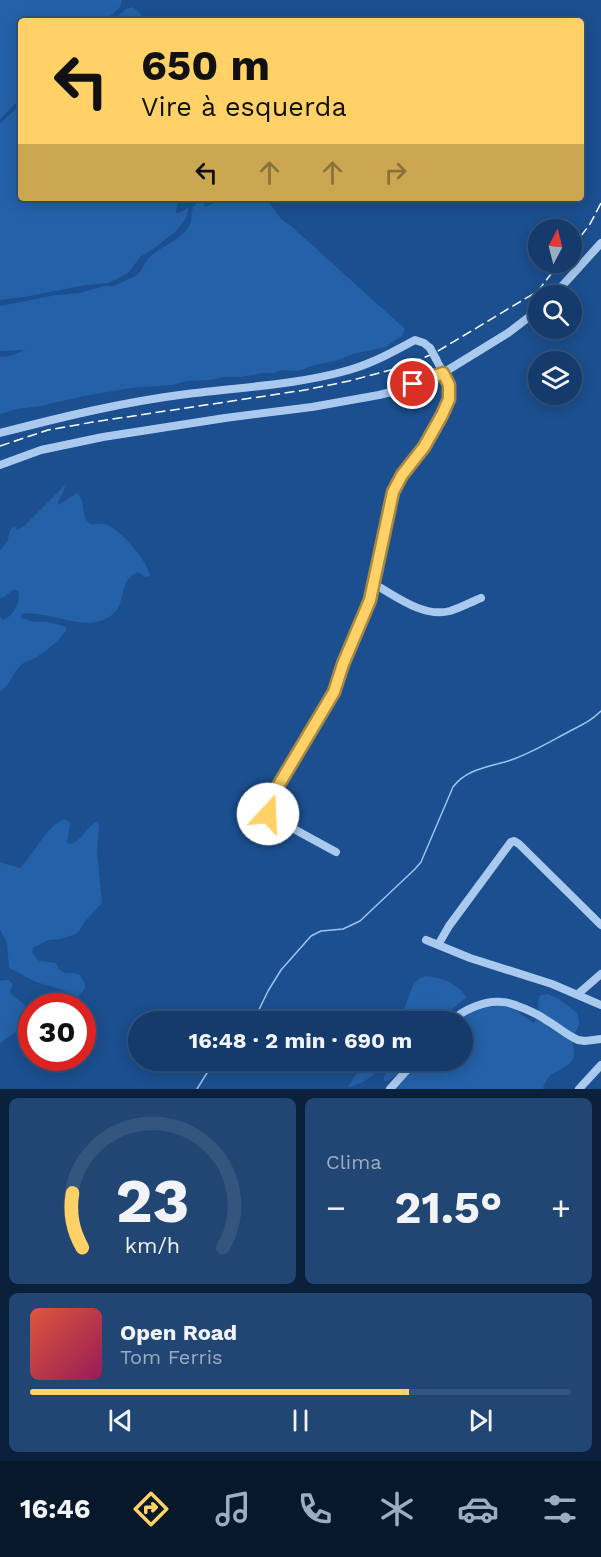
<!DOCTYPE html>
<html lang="pt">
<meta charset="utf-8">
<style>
body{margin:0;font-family:"Work Sans",sans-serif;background:#214673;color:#f1f3f6;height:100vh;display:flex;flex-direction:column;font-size:22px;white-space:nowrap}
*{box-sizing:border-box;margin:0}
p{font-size:20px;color:#9dadc1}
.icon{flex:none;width:33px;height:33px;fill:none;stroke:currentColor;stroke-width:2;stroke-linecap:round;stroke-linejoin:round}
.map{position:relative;height:1089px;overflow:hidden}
.drawer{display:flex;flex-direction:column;gap:9px;padding:9px;background:#0b203b;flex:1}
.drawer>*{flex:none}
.top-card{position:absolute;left:18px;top:18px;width:566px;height:183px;border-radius:6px;box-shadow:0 3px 15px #0003,0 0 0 2px #33557e;background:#ffd166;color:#111;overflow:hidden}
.needle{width:39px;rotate:7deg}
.tools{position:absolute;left:528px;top:219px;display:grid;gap:12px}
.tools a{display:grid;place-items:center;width:54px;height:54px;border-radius:50%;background:#143b6b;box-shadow:0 3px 15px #0003,0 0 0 2px #33557e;font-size:30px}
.speed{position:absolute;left:18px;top:993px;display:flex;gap:12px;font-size:30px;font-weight:700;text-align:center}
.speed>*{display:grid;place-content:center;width:78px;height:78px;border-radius:50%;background:#143b6b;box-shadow:0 3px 15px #0003,0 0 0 2px #33557e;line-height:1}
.speed .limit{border:9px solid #d22;background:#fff;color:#111}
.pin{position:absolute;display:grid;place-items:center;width:51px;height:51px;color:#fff;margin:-26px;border:3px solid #fff;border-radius:50%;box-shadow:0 2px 6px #0007}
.me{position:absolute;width:66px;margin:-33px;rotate:20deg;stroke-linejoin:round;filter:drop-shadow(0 0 4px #0008)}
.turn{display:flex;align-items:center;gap:21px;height:126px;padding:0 24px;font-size:27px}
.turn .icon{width:78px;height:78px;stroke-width:2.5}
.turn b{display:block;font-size:42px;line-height:51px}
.lanes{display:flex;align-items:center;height:57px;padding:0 24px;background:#0003;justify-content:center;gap:30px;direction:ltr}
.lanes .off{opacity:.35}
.big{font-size:45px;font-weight:700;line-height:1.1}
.drawer .card{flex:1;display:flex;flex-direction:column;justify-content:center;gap:9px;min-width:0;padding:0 21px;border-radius:9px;background:#214673}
.drawer .dial{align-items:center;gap:0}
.dial svg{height:156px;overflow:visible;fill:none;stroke:#33557e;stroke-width:7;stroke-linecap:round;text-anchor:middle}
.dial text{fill:#f1f3f6;stroke:none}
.song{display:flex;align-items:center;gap:18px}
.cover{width:72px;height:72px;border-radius:9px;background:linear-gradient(135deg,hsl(10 70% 55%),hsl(330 70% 35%))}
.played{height:6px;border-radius:3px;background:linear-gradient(90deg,#ffd166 70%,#33557e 70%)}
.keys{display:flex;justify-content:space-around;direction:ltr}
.heat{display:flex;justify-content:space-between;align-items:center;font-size:33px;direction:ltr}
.drawer .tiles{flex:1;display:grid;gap:9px;grid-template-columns:1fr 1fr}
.card:last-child{grid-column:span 2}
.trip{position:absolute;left:128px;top:1011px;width:345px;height:60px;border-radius:30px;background:#143b6b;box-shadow:0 3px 15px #0003,0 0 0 2px #33557e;font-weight:700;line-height:60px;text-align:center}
.tab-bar{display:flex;height:96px;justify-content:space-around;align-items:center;background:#08182b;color:#9dadc1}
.tab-bar .icon{width:42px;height:42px}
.tab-bar .on{color:#ffd166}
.tab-bar b{font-size:27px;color:#f1f3f6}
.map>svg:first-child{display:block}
.green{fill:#2461a8}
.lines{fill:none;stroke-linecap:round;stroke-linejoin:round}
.stream{stroke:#9cc4f0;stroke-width:1.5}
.minor{stroke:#a9c9ee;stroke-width:8}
.rail{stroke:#fff;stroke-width:1.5;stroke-dasharray:10 4.5;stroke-linecap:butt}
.minor-bridge{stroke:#a9c9ee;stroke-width:8}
.route-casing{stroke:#a68842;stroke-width:15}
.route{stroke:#ffd166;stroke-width:10}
</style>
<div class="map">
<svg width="601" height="1089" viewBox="0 0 601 1089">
<rect width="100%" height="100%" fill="#1b4f8f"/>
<!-- green -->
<path class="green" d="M0,0H122L120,7L105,21H21V98L0,119Z
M132,7L139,12L145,21H112L126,9Z
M21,104V198H182L177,205L176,213H179L189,207L186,218L176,231L152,250L140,257L128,273L117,279L108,283L86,285L24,297L0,300V124Z
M224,198H265C274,207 279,220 290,225L405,329L402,336L385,347L353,354L335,361L315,365L298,371L282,370L274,373H262L241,377H223L211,380L187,381L172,385L131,388L84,396L41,406L17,409L0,414V357H6L26,350L0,351V306L56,295L79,293L105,286H113L136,276C143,271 143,263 150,257C161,246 179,241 188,228C197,215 184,206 206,199L204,206H208Z
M65,485C65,493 58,497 58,505L77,493C87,501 80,516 89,523C94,526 102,522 108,525C121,531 148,561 150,576L145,577L138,572C116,580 129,606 109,617C82,633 51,610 22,614L21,618L35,622H48L66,627V631C59,641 44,653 33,659C28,661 24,662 20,666C12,674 10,685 0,692V616L3,620C14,616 21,602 18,591L14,589L4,597L0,598V550L8,541C9,534 8,530 15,526L17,530L24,526Z
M64,819L68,821L70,824L67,843L71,844C82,840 86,828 96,822L99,825L97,852L102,903L86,920L79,931L76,934L61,939L48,940L33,948L32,952L39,961L56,963C61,977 69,971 80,975C81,978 85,981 85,985C86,990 80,993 78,997L73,998L63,990L36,982L9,968L7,943L0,930V862L20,868C35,854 44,828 64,819Z
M426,976C442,978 456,982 466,997L465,999L447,1013L440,1021H395C398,1017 402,1014 404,1009C411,997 409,980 426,976Z
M5,980H9L12,983V987L10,990L11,994L31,1010V1016L20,1029L0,1043V981Z
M548,994L559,999L577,1013C581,1026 579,1025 574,1035C571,1043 576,1052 573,1059C566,1072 548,1068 543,1089H392L417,1061L462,1060V1022L454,1021L478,1009L496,1006L499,1002L509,1005L533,1023L537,1019L539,997L541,995Z
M393,1060L406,1061C401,1069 394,1081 384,1081V1076Z
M368,1061H385C378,1073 363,1085 348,1087L354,1077Z"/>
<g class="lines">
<!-- stream -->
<path class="stream" d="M253,1022L268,991L281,970L311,936L321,931L343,929L360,921L415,869L421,862L453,787C467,768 491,767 511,760C532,753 551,741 570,731C582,725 591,721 601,711
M197,1089L207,1073L218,1060"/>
<!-- minor -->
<path class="minor" d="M553,296L601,243
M436,359C440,368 448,378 449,388C453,418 404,465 393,493C386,510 385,529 382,548C380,560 377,572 374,584C396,596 423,618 450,611C460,608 471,602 481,598
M0,433C62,417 123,402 187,394C241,387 297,385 349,370C373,363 393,352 415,340L424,343L430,348
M0,465L41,450L103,437L225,418L312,407L379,395L395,391L443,373L508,333L538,310
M336,852L292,828L274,821L268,814L267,807L334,692L343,664L367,606L374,584
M426,940L470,958L552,984L601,1005
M438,945L449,926L511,842L514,841L519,844L601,925
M578,994L601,974
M451,1022C462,1010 485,1000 502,1002C512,1002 538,1014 546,1020C557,1026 566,1035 578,1040L585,1041L601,1039
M390,1089L416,1060
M579,1089L601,1065"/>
<!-- rail -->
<path class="rail" d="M572,248L590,224L601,203
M0,446L48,430L93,422L305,390L349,381L394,369L433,354L538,291L560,262"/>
<!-- minor-bridge -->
<path class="minor-bridge" d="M430,348L436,359"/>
</g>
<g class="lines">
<defs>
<path id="route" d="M268,814L267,807L268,803L334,692L343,664L370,600L393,492L402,475L424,447L442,415L449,399V385L443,373L413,384"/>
</defs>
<!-- route casing -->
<use href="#route" class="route-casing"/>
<!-- route -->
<use href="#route" class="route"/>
</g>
</svg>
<div class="tools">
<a><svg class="needle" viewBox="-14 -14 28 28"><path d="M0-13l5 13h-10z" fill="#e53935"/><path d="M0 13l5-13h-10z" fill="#9dadc1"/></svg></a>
<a><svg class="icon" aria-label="search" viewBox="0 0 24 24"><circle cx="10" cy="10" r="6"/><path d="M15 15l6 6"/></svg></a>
<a><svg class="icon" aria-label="layers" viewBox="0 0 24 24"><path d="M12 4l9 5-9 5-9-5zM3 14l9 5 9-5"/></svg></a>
</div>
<div class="speed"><div class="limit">30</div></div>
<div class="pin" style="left:413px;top:384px;background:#d93025"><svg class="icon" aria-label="arrive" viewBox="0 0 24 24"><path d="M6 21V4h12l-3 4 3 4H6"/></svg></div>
<svg class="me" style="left:268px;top:814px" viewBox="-20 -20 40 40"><circle r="19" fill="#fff"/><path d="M0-13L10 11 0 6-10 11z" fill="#ffd166"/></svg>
<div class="trip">16:48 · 2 min · 690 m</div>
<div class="top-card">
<div class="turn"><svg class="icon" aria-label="left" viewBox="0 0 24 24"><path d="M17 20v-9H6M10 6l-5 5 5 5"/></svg><div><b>650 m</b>Vire à esquerda</div></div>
<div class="lanes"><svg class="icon" aria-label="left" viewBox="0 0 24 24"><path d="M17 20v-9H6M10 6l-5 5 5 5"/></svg><svg class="icon off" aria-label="ahead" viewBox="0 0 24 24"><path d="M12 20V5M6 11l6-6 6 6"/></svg><svg class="icon off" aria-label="ahead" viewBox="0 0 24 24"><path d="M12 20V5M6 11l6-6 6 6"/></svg><svg class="icon off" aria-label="right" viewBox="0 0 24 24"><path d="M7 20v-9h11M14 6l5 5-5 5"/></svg></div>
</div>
</div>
<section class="drawer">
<div class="tiles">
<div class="card dial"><svg viewBox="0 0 100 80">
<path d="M14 69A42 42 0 1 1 86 69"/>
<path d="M14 69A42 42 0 0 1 9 41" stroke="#ffd166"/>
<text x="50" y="56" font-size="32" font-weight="700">23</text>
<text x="50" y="72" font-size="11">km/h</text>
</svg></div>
<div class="card"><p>Clima</p>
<div class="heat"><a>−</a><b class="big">21.5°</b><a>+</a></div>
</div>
<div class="card">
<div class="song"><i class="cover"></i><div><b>Open Road</b><p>Tom Ferris</p></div></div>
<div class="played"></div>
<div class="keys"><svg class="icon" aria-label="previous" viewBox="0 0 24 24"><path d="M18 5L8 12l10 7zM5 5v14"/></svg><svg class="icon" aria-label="pause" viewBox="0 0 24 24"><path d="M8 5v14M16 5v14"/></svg><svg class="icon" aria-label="next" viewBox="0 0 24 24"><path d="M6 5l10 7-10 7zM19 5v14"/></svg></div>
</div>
</div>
</section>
<nav class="tab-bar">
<b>16:46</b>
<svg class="icon on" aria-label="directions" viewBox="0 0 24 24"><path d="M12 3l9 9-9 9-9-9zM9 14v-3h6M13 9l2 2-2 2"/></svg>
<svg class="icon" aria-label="music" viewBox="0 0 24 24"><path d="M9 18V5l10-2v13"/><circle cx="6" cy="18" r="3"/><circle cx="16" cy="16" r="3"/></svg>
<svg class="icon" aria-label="phone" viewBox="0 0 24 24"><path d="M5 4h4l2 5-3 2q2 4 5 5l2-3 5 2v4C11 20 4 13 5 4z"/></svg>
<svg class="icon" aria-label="climate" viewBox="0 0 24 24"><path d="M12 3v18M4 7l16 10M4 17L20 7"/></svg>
<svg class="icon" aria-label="car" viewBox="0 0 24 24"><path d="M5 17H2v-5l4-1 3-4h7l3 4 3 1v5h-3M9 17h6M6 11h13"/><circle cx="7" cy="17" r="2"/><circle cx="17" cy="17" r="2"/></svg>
<svg class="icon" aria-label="filters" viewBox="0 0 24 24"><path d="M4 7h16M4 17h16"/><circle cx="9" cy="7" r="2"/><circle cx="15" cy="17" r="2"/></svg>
</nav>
